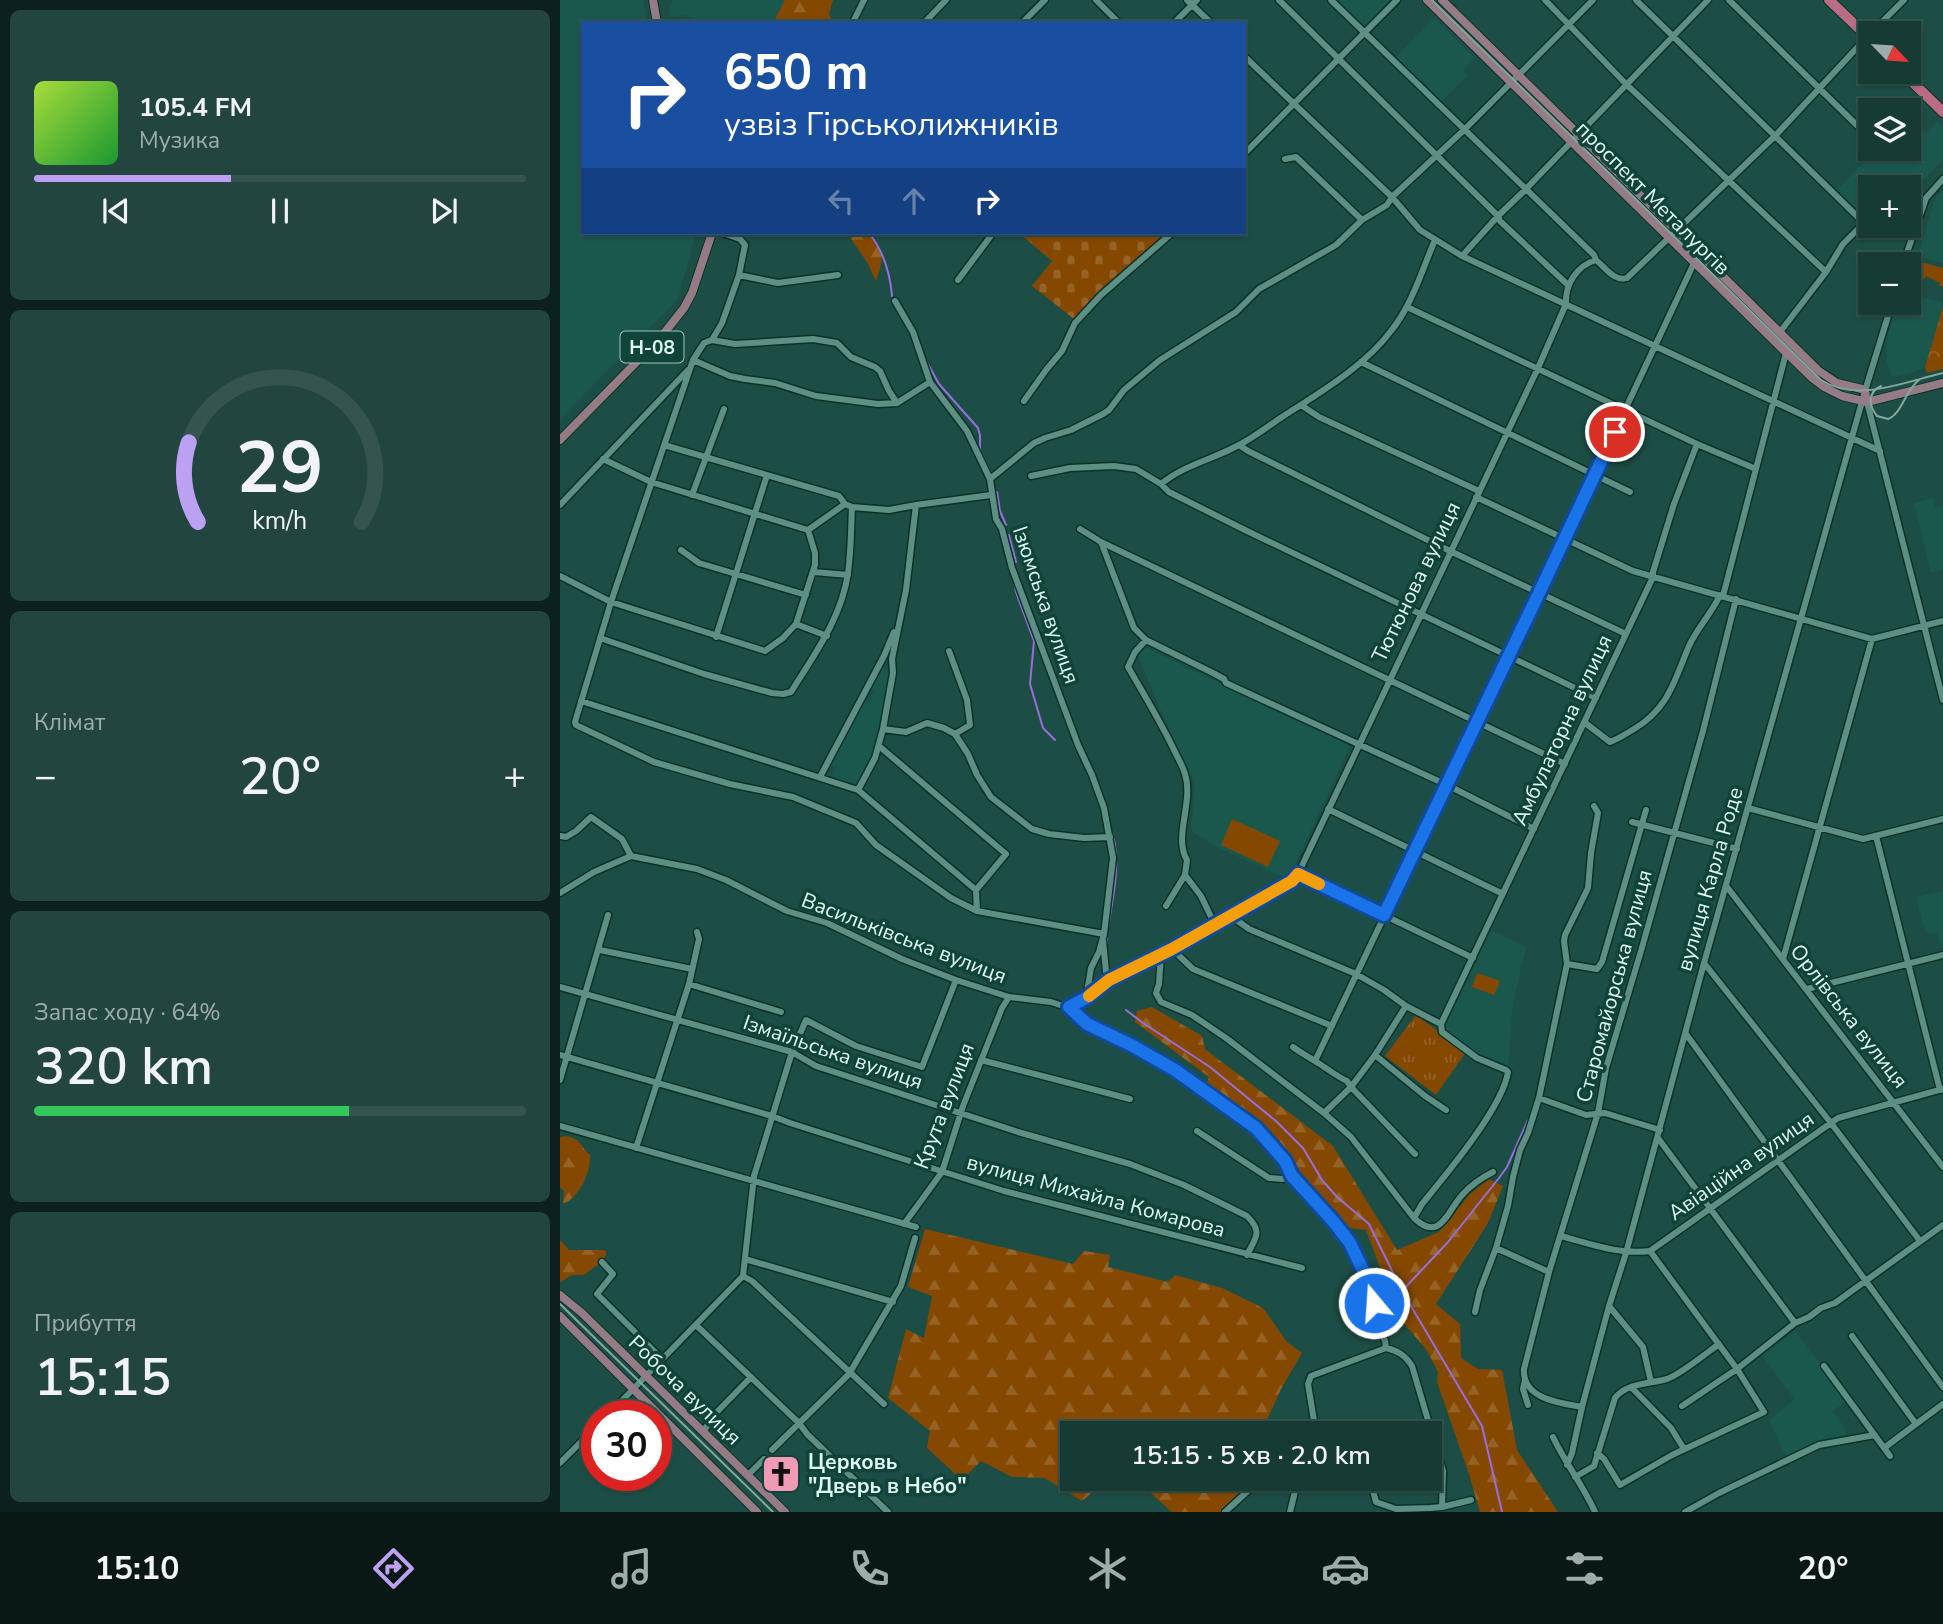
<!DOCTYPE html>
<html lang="uk">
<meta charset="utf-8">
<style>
body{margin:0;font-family:"Nunito Sans",sans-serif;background:#234540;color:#f1f3f6;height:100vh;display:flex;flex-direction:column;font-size:26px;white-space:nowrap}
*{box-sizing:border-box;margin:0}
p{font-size:23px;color:#9eadac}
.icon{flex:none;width:38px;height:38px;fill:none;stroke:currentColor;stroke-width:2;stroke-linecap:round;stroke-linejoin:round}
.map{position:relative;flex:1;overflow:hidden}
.details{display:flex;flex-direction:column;gap:10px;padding:10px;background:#0c201d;width:560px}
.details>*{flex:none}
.top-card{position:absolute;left:21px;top:21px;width:665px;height:214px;border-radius:0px;box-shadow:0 2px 5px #0004,0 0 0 2px #35544f;background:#1a4fa0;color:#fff;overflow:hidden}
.needle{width:46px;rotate:115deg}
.buttons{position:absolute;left:1298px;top:21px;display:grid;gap:14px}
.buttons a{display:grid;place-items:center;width:63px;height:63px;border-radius:0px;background:#163a34;box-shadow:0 2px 5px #0004,0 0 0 2px #35544f;font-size:35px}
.speed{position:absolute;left:21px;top:1400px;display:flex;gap:14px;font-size:35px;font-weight:700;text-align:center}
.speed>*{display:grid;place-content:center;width:91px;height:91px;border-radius:50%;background:#163a34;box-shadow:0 2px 5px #0004,0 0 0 2px #35544f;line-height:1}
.speed .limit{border:10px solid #d22;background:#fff;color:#111}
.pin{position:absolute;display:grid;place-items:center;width:60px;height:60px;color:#fff;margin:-30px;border:4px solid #fff;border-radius:50%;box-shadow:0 2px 7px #0007}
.me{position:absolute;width:77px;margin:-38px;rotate:342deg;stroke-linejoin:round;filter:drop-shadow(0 0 5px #0008)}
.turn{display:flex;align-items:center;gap:24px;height:147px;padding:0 28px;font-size:32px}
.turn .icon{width:91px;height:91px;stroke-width:2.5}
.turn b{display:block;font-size:49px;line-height:60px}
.lanes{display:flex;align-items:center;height:66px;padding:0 28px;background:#0003;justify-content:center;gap:35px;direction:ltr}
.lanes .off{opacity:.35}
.big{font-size:52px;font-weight:600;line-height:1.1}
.details .tile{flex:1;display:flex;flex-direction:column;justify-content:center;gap:10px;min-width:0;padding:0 24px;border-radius:10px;background:#234540}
.details .dial{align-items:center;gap:0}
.dial svg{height:182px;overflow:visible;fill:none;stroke:#35544f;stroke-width:7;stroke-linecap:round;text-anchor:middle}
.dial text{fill:#f1f3f6;stroke:none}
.song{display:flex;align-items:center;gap:21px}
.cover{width:84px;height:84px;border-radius:10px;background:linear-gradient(135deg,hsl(80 70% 55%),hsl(130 70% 35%))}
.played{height:7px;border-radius:4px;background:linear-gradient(90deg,#bca0f2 40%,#35544f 40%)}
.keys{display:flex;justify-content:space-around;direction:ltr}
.heat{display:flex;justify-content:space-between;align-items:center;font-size:38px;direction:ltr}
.charge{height:10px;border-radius:5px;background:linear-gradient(90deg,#34c759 64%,#35544f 0)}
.trip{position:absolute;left:500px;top:1421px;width:382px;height:70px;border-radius:0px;background:#163a34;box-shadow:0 2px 5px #0004,0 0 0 2px #35544f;font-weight:600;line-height:70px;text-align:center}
.dock{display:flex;height:112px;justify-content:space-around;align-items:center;background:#091715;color:#9eadac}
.dock .icon{width:49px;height:49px}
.dock .selected{color:#bca0f2}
.dock b{font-size:32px;color:#f1f3f6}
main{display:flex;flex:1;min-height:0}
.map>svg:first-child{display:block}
.built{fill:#1a584d}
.grass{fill:url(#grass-tufts)}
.forest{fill:url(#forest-firs)}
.cemetery{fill:url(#cemetery-stones)}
.park{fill:url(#park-crowns)}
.garden{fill:#854801}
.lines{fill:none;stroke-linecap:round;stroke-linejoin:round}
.stream{stroke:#986edb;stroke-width:2}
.minor-casing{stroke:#0c312b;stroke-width:9}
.major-casing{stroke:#0c312b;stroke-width:10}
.highway-casing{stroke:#0c312b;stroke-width:12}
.minor{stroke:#5e8f84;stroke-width:6}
.major{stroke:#947b85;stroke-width:8}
.highway{stroke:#b86d85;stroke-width:10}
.tram{stroke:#82a79f;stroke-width:2}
.route-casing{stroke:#114b97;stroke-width:18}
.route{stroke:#1a73e8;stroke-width:12}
.slow{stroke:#f59e0b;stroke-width:12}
.labels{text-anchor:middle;stroke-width:7;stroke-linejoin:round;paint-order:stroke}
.shield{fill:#10433a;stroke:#a1c2bb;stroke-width:2}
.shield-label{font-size:19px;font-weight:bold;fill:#dff8f2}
.street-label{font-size:21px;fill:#dff8f2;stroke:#10433a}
.poi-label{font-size:21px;font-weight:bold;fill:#dff8f2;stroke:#10433a;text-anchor:start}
</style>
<main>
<section class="details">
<div class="tile">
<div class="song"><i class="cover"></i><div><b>105.4 FM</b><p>Музика</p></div></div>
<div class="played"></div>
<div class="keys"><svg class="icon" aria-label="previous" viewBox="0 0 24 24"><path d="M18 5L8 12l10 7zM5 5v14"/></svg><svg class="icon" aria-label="pause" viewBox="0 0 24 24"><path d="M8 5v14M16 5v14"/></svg><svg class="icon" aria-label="next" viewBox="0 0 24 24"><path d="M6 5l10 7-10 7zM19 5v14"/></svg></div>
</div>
<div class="tile dial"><svg viewBox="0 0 100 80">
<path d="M14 69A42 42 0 1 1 86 69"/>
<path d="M14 69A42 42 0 0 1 10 34" stroke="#bca0f2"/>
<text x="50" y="56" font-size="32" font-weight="700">29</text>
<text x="50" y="72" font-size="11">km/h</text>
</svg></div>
<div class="tile"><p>Клімат</p>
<div class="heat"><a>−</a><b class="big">20°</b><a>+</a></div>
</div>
<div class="tile"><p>Запас ходу · 64%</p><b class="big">320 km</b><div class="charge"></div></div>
<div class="tile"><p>Прибуття</p><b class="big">15:15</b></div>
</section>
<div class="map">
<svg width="1383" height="1512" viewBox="0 0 1383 1512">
<defs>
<pattern id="grass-tufts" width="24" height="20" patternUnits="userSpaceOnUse" patternTransform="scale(1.75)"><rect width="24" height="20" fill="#854801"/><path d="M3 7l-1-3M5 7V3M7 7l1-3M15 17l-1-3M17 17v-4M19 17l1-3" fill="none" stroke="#966326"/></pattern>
<pattern id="forest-firs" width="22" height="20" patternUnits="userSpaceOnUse" patternTransform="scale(1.75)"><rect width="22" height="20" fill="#854801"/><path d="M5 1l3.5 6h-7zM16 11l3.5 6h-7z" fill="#966326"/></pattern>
<pattern id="cemetery-stones" width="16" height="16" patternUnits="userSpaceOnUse" patternTransform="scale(1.75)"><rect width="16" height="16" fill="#854801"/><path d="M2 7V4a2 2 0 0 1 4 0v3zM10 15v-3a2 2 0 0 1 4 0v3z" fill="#966326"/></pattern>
<pattern id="park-crowns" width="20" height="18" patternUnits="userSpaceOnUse" patternTransform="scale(1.75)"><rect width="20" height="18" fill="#854801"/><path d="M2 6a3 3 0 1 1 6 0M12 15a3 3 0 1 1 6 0" fill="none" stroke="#966326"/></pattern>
</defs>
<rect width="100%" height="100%" fill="#1d4e45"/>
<!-- built -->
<path class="built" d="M0,0H83L87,23H23V233H136L118,299L0,419Z
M113,0H225L213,23H143L126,15L109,17V10Z
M774,0H832L803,29Z
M874,18L915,58L903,70L908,75L880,103L865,88L867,85L862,80L859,82L835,58Z
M1378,121L1383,126V160L1349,194V187H1311V224L1277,190L1317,149H1349V133L1359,140Z
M1383,190V263L1358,256L1374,201Z
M1349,294L1383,302V314L1365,367L1354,372L1332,377L1327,363L1326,343L1337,304L1338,303H1349Z
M1373,498L1375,507L1383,506V570L1371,573L1354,503Z
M583,646L790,746L734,867L723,877L661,849L631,831L635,785L600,709L577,653Z
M322,666L331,673L316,750L297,786L272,777L276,767L271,764L298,710L304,701L309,702L315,690L311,688Z
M1383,891V947L1382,948L1377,933L1369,934L1365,931L1356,897Z
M931,930L966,947L953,1003L948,1069L917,1057L883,1031Z
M1236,1331L1286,1401L1273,1411L1286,1430V1437L1269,1438L1226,1457L1209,1420L1235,1399L1202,1356Z"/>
<!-- grass -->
<path class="grass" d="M856,1015L906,1052L876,1095L825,1056Z"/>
<!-- forest -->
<path class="forest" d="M225,0H273L269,14L273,23H213Z
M289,233H309C323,254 325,256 316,281L307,262L291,239Z
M592,1007L642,1036L645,1049L773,1146L837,1250L879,1232L910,1194L929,1179L943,1186L928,1223L876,1304L900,1324L901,1358L918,1369L942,1370L957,1450L998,1512H920L909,1474L877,1382L878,1372L866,1349L839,1318L806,1230L782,1227L700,1128L646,1086L649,1077L575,1022L577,1011Z
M5,1136C23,1139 20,1147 30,1155C31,1172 19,1198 3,1204L4,1191L0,1187V1137Z
M365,1229L513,1264L524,1251L550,1255L548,1267L608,1282L615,1275L662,1288L703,1308L727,1342L742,1353L721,1389L706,1422L707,1433H513V1479H548L522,1501L485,1478L452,1477L421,1461L402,1480L367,1448L370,1431L328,1398L346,1329L364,1338L372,1296L348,1287Z
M0,1240L9,1250H41L46,1251V1255L41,1262L24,1275H12L0,1282Z
M566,1479H698L662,1512H612L586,1489Z"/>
<!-- cemetery -->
<path class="cemetery" d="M459,233H608L541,291L514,319L472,286L492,261Z"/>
<!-- park -->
<path class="park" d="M1357,261L1383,268V286H1379L1380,283L1366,276L1364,279L1350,271Z
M1383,307V369L1367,373L1365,367Z"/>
<!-- garden -->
<path class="garden" d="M672,819L720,841L708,867L661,845Z
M917,973L940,981L934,995L912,987Z"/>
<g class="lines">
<!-- stream -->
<path class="stream" d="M309,233C324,252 330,272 332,296
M365,359L379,384L418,428L420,435V450L431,473
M437,492L440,511L446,525
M449,535L456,562
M454,581L456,592L474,641L470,684L483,728L495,740
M548,927C553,898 562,857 551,830
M547,948V936
M566,1010L583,1023L650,1067L717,1122L743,1148L762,1180L777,1197L809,1224L842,1291L922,1426L942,1512
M842,1291L888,1242L939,1178L947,1167L968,1120"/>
<defs>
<path id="minor" d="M536,0L559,23
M627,0L651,23
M719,0L938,216L940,221L1008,285
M771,0L1034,255L1036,260
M985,0L1066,84L1266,272
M1076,0L1304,223L1283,244L1266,272L1220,332
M1169,0L1311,139
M293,22L304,0
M364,23L386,0
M462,23L485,0
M614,23L637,0
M684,56L832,197L860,230L902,256L1320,451
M684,154L837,0
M725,159L736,157L802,220
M163,233L180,239L185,245L179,275L162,323L152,340L144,343L133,360L51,602L15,722L16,725L94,762L170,784L233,797L296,823L316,845L391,898L417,911L544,934
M902,256L938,216L965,190L1148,0
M1343,264L1366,198L1383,179
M179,275L218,283L278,275
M398,280L433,233
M335,301L353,332L370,382L407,431L430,479L436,519L442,529L452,568L518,745L532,775L544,808L553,858L544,934L539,952L531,968L526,998
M847,307L1137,444L1196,469
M152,340L175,344L253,339L277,343L291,357L315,367L320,371L329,391L337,403
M133,360L170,376L185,379L215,383L256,396L318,404L337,403L370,382
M801,362L1070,492
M464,401L486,370L502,351L515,323L541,295L612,233
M1307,402L1383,700
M741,405L759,417L919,491
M679,445L688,451L890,551L1066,634
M43,459L91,482L248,530
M471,476L510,468L554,466L576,469L601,484C624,465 651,460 677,446C693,438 707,427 722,417C759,393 804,367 831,331C852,305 862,270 875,240
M430,479L474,443L485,438L511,430L543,414L549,410L564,390L600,360L676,312L699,289L776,245L802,220L827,205L832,197L904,130L1033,0
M601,484L609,492L687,531L1036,698
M132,495L164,409
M916,497L1073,571L1312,639L1383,621
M0,505L128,370
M292,507L329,510L356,505L431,495
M520,529L541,542L1005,764
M248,530L285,504
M541,542L574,628L586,640L653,673L664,679L666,683L887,785L974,829
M121,550L139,563L246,595
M254,572L288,575
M0,576L51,602L205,651L223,638L236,624L255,565V553L248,530
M1163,596L1226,353
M236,624L267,636
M156,637L207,475
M40,638L144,674L212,693L223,694L231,692C254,655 282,617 288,573C291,551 291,529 292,507L285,504L279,496L104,445
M586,640L575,652L568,667C585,696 602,724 616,754C619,760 623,767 625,774C634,801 613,838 627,860L625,875L641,896L655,925
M389,651L407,700L410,725L395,734
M21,701L298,790L416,890
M1024,722L1050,742C1058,739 1066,734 1074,729C1109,708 1114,681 1129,646C1137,628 1152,613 1160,595
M323,729L346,732L367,723L384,728L395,734L408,754L417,775L431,797L472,829L489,834L524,838L550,837
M319,746L446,854L416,890L417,911
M260,777L324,656L334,632
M298,790L315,758L323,729L333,673L332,659L346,590L356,505
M1188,808L1303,839L1383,819
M768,809L943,894
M1072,822L1177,849
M0,836L6,837L16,831L31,817L62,839L71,856
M1316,836L1380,1090
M71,856L137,869L166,880L227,911L267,923L342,959L396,980L449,997L491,1002L509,1008L527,1024L571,1045L615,1070L696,1128L725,1161L732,1176L773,1221L790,1243L812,1289L815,1318L825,1341L826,1348
M738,874L913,958
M1167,887L1383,1167
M0,893L34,872L71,856
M606,906L625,875
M671,916L689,929L796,974L824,990L846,1006L881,1024
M543,940L546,972L549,980
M612,949L633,969L772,1026
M40,950L132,969
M601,954L599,984L596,993L601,1002L632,1015L666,1038L764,1113L791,1137L854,1218C880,1243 887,1212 902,1195C911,1185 921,1178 933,1172
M1223,959L1312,639
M1144,963L1271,1123L1360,1241
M1007,964L1004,941L1005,935L1028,888L1031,853L1038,813L1034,806
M129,984L221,1012
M0,987L232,1052L256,1066L458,1132L570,1164L624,1185L687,1216C703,1232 696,1237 687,1255
M1247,989L1383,955
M509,1008L526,998L549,980L612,949L732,882L738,874L978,368L1006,304C1005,285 1016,266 1036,260C1045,267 1054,282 1067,278L1215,136L1307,37L1344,0
M881,1024L1093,577V572L1114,504L1137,444
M1126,1034L1383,1387
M733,1047C741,1053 749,1057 758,1063C768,1069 776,1076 787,1081L791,1087L855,1154
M0,1055L212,1116L230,1123L444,1191L742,1268
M815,1055L865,1096L886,1110
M421,1060L570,1099
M755,1061L979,593L1134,263
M0,1080L48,915
M979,1098L1026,1115L1045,1113L1100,1130
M764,1113L791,1087L815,1055L846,1006
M0,1126L356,1227
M637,1131L709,1178L723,1179L732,1176
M1098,1138L1235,1323
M76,1148L129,984L139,939L137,932
M854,1218L862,1204C885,1176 943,1107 948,1072L946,1070L917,1058L882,1032L881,1024
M344,1224L382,1172L403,1106L442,1008L449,997
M1001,1236C1031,1244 1059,1255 1090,1251L1278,1118L1383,1089
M936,1248L989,1272
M185,1259L333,1302
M42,1262L53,1274L37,1294L102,1359
M183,1276L192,1281L324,1404
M1049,1306L1083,1347L1091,1382
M915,1312L920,1290L936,1248L948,1206L953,1177L960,1150L968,1133L979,1098L1007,964L1037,969L1042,962L1086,810
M136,1325L239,1423L247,1434L328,1512
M1292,1336L1356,1424
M826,1348C838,1351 845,1355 852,1366L883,1471L882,1507
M1264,1366L1330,1456
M965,1380L963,1389L968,1405
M1071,1387L1111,1428L1124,1449
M1122,1406L1177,1369L1235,1323L1249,1317L1261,1308L1275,1303L1383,1225
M1022,1407C1000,1403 962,1399 964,1369L989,1272L1038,1113L1046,1068L1081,951L1143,731L1176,599
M47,1416L183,1276L194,1176L232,1052L246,1020L296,1046L362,1067L396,980
M143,1432L154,1415L191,1377
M756,1433L748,1384L751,1376L826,1348
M993,1437C1005,1463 1023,1485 1035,1512
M1324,1448L1383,1404
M212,1450L289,1374L341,1286L355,1238
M1037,1453L1044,1459L1060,1485L1112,1455L1204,1412L1177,1369L1090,1251
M0,1463L37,1426
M1007,1465L1012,1453L1022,1407L1049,1306L1066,1253L1144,963L1305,391L1332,303
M188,1475L204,1459
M1015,1477L1034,1466L1055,1398C1066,1383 1089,1384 1107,1379C1121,1374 1145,1354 1159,1344
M810,1479L816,1502L836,1509L870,1508L882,1507L911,1500
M665,1512L701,1479
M730,1512L738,1479
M1125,1512L1159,1493L1259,1445L1315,1435"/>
<path id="major" d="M93,0L97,23
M867,0L1251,377L1264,387L1282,396L1307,402L1383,383
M882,0L1259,371L1277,383L1302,389L1305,391L1307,402
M0,440L101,337L124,308L132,293L152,233
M0,1295L22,1313L225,1512
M0,1316L197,1512"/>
<path id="highway" d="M1269,0L1311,40
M1342,72L1383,112"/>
</defs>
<!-- minor casing -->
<use href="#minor" class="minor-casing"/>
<!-- major casing -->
<use href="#major" class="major-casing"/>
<!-- highway casing -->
<use href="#highway" class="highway-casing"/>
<!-- minor -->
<use href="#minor" class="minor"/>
<!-- major -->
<use href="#major" class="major"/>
<!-- highway -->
<use href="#highway" class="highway"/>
<!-- tram -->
<path class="tram" d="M872,0L1261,380C1297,403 1344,382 1383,373
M1321,386C1308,392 1308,405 1317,416L1328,419C1342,414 1345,390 1360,379
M0,1304L213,1512"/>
</g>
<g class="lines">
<defs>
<path id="route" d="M814,1303L812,1289L790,1243L773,1221L732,1176L725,1161L696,1128L615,1070L571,1045L527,1024L509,1007L526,998L549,980L612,949L732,881L738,874L824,915L979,593L1055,432"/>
</defs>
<!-- route casing -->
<use href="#route" class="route-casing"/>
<!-- route -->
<use href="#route" class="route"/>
<!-- slow -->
<path class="slow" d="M529,996L549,980L612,949L732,881L738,874L759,884"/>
</g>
<!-- icons -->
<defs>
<symbol id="church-square" viewBox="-11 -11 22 22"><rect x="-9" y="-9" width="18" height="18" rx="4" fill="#f09ab5" stroke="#10433a"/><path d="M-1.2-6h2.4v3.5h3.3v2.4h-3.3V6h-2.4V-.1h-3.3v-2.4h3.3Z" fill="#111"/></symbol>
</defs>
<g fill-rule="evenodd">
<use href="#church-square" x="199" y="1452" width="44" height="44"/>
</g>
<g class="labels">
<!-- shield labels -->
<rect class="shield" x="60.5" y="331.5" width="63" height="31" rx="5"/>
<g class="shield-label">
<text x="92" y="354">Н-08</text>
</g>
<!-- street labels -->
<g class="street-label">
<text transform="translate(1093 198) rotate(45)" y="7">проспект Металургів</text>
<text transform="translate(856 582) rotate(-64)" y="7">Тютюнова вулиця</text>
<text transform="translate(486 605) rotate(71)" y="7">Ізюмська вулиця</text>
<text transform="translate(1002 730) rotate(-65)" y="7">Амбулаторна вулиця</text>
<text transform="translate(1150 879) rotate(-74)" y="7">вулиця Карла Роде</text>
<text transform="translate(344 938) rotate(21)" y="7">Васильківська вулиця</text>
<text transform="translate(1054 986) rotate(-75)" y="7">Старомайорська вулиця</text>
<text transform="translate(1289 1016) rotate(52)" y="7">Орлівська вулиця</text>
<text transform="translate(273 1052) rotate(19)" y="7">Ізмаїльська вулиця</text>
<text transform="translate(384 1106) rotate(-69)" y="7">Крута вулиця</text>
<text transform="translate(1181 1166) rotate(-35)" y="7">Авіаційна вулиця</text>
<text transform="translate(536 1196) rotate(15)" y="7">вулиця Михайла Комарова</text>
<text transform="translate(125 1390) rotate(44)" y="7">Робоча вулиця</text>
</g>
<!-- poi labels -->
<g class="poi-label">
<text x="248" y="1469">Церковь<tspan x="248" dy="24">"Дверь в Небо"</tspan></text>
</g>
</g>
</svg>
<div class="buttons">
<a><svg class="needle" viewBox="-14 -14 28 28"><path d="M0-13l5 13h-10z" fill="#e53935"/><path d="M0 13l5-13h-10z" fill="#9eadac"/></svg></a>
<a><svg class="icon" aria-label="layers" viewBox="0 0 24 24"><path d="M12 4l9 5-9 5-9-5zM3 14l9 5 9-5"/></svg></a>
<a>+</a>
<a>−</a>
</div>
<div class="speed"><div class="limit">30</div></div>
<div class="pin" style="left:1055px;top:432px;background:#d93025"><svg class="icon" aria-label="arrive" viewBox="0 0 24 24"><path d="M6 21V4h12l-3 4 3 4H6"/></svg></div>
<svg class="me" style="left:814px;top:1303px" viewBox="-20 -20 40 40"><circle r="17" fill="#1a73e8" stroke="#fff" stroke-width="3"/><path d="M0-11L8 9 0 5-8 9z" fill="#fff"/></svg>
<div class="trip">15:15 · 5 хв · 2.0 km</div>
<div class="top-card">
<div class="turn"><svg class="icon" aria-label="right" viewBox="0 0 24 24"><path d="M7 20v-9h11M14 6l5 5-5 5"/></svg><div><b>650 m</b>узвіз Гірськолижників</div></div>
<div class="lanes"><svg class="icon off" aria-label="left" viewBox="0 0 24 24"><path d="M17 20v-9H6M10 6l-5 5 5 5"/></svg><svg class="icon off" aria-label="ahead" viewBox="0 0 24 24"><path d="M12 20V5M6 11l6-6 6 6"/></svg><svg class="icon" aria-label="right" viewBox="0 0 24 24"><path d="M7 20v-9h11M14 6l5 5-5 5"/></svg></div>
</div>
</div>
</main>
<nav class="dock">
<b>15:10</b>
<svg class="icon selected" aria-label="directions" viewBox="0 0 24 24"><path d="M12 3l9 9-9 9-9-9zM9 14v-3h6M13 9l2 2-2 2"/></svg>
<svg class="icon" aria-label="music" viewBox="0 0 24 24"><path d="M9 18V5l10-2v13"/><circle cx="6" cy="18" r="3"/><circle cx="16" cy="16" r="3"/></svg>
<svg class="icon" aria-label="phone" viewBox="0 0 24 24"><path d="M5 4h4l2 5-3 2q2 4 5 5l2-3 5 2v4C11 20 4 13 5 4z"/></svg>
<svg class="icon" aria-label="climate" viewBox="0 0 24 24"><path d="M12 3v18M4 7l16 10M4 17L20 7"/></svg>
<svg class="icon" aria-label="car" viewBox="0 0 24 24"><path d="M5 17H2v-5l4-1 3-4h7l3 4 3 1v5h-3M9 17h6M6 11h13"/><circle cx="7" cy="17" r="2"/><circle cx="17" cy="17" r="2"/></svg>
<svg class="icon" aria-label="filters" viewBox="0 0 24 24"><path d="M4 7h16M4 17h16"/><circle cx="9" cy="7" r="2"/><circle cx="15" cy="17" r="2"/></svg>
<b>20°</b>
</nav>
